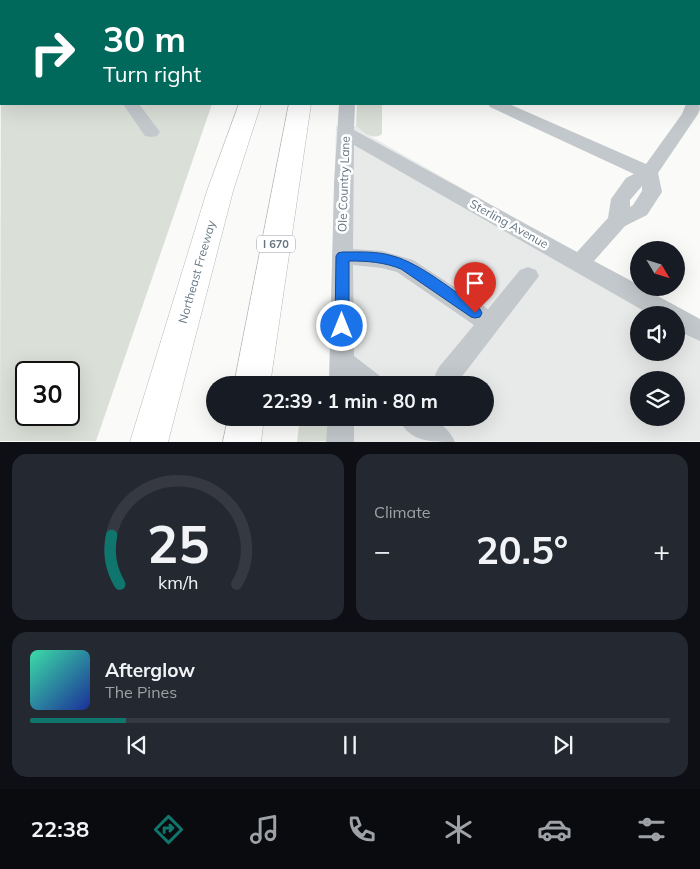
<!DOCTYPE html>
<meta charset="utf-8">
<style>
body{margin:0;font-family:Mulish,sans-serif;background:#242831;color:#f1f3f6;height:100vh;display:flex;flex-direction:column;font-size:19px;white-space:nowrap}
*{box-sizing:border-box;margin:0}
p{font-size:16px;color:#9ea1a6}
.icon{flex:none;width:28px;height:28px;fill:none;stroke:currentColor;stroke-width:2;stroke-linecap:round;stroke-linejoin:round}
.map{position:relative;height:442px;overflow:hidden}
.details{display:flex;flex-direction:column;gap:12px;padding:12px;background:#0d0f14;flex:1}
.details>*{flex:none}
.banner{position:absolute;left:0px;top:0px;width:700px;height:105px;box-shadow:0 5px 20px #0002;background:#00695c;color:#fff;overflow:hidden}
.needle{width:32px;rotate:128deg}
.controls{position:absolute;left:630px;top:241px;display:grid;gap:10px}
.controls a{display:grid;place-items:center;width:55px;height:55px;border-radius:50%;background:#171b24;box-shadow:0 5px 20px #0002;font-size:25px}
.speed{position:absolute;left:15px;top:361px;display:flex;gap:10px;font-size:25px;font-weight:700;text-align:center}
.speed>*{display:grid;place-content:center;width:65px;height:65px;border-radius:50%;background:#171b24;box-shadow:0 5px 20px #0002;line-height:1}
.speed .limit{border:2px solid #111;border-radius:8px;background:#fff;color:#111}
.pin{position:absolute;display:grid;place-items:center;width:42px;height:42px;color:#fff;margin:-51px -21px;border-radius:50% 50% 50% 0;rotate:-45deg;box-shadow:0 0 5px #0007}
.pin .icon{rotate:45deg}
.me{position:absolute;width:55px;margin:-28px;rotate:0deg;stroke-linejoin:round;filter:drop-shadow(0 0 4px #0008)}
.turn{display:flex;align-items:center;gap:18px;height:105px;padding:0 20px;font-size:22px}
.turn .icon{width:65px;height:65px;stroke-width:2.5}
.turn b{display:block;font-size:35px;line-height:42px}
.big{font-size:38px;font-weight:700;line-height:1.1}
.details .card{flex:1;display:flex;flex-direction:column;justify-content:center;gap:8px;min-width:0;padding:0 18px;border-radius:15px;background:#242831}
.details .dial{align-items:center;gap:0}
.dial svg{height:130px;overflow:visible;fill:none;stroke:#363941;stroke-width:7;stroke-linecap:round;text-anchor:middle}
.dial text{fill:#f1f3f6;stroke:none}
.song{display:flex;align-items:center;gap:15px}
.cover{width:60px;height:60px;border-radius:8px;background:linear-gradient(135deg,hsl(160 70% 55%),hsl(230 70% 35%))}
.played{height:5px;border-radius:2px;background:linear-gradient(90deg,#0f766e 15%,#363941 15%)}
.keys{display:flex;justify-content:space-around;direction:ltr}
.heat{display:flex;justify-content:space-between;align-items:center;font-size:28px;direction:ltr}
.details .tiles{flex:1;display:grid;gap:12px;grid-template-columns:1fr 1fr}
.card:last-child{grid-column:span 2}
.trip{position:absolute;left:206px;top:376px;width:288px;height:50px;border-radius:25px;background:#171b24;box-shadow:0 5px 20px #0002;font-weight:700;line-height:50px;text-align:center}
.tab-bar{display:flex;height:80px;justify-content:space-around;align-items:center;background:#090b0e;color:#9ea1a6}
.tab-bar .icon{width:35px;height:35px}
.tab-bar .on{color:#0f766e}
.tab-bar b{font-size:22px;color:#f1f3f6}
.map>svg:first-child{display:block}
.built{fill:#e8e9e9;fill-rule:evenodd}
.green{fill:#dadfd7;fill-rule:evenodd}
.lines{fill:none;stroke-linecap:round;stroke-linejoin:round}
.major-casing{stroke:#b5babe;stroke-width:2}
.highway-casing{stroke:#b4b9bd;stroke-width:1}
.minor{fill:#c3c8cc;fill-rule:evenodd}
.major{fill:#fff;fill-rule:evenodd}
.highway{fill:#fff;fill-rule:evenodd}
.route{fill:#1a73e8;stroke:#114b97}
.labels{text-anchor:middle;stroke-width:5;stroke-linejoin:round;paint-order:stroke}
.shield{fill:#fff;stroke:#939fa8;stroke-width:1}
.shield-label{font-size:11px;font-weight:bold;fill:#657683}
.street-label{font-size:12px;fill:#657683;stroke:#fff}
</style>
<div class="map">
<svg width="700" height="442" viewBox="0 0 700 442">
<rect width="100%" height="100%" fill="#fafaf8"/>
<!-- built -->
<path class="built" d="M336,126H356L370,136L700,323V441L328,442L329,418H485V385H329ZM639,315H676V352H639ZM639,380H676V418H639Z"/>
<!-- green -->
<path class="green" d="M1,54V104H212L96,441H0ZM26,372H69V415H26Z
M357,104H382V134C372,141 364,132 356,126Z
M300,418H329L328,441L297,442Z"/>
<g class="lines">
<defs>
<path id="major" d="M1,38V51L0,52V39Z"/>
<path id="highway" d="M239,104H261L233,191L168,442H130L207,191Z
M289,104H311L270,385H234Z
M228,418H264L261,442H223Z"/>
</defs>
<!-- major casing -->
<use href="#major" class="major-casing"/>
<!-- highway casing -->
<use href="#highway" class="highway-casing"/>
<!-- minor -->
<path class="minor" d="M142,0H154V1H142Z
M346,0H358V1H346Z
M403,0H415V1H403Z
M631,0H647V1H632Z
M699,16H700V24H699Z
M0,52H1V60H0Z
M699,100L700,109L698,114L658,173L662,192L647,215L625,226L594,261L639,285V288H643L700,319V341L676,330V315H651L354,145L353,249L382,251L413,260L488,309L520,270L528,267L536,270L539,276L457,383L453,385L439,383L435,375L439,367L474,325L397,272L382,268L353,265L354,356L380,376L384,385H329L334,184L339,104H355L354,130L577,252L608,218L611,199L626,178L634,174L490,107L488,104H509L646,164L682,114L686,104H699ZM642,186V191L633,205L630,207V200Z
M123,104H139L160,132L157,136L151,137L145,136Z
M328,418H354V442H326Z
M398,418C421,415 444,417 455,442C429,442 410,442 398,418Z"/>
<!-- major -->
<use href="#major" class="major"/>
<!-- highway -->
<use href="#highway" class="highway"/>
</g>
<!-- route -->
<path class="route" d="M342,252C360,252 377,251 393,256C420,263 456,293 480,309L482,313L480,317L475,318L471,317L401,269C384,262 367,261 349,261V326L347,331L342,332L337,331L335,326L336,256L338,253Z"/>
<g class="labels">
<!-- shield labels -->
<rect class="shield" x="257" y="235.5" width="38" height="17" rx="4"/>
<g class="shield-label">
<text x="276" y="248">I 670</text>
</g>
<!-- street labels -->
<g class="street-label">
<text transform="translate(344 184) rotate(-88)" y="4">Ole Country Lane</text>
<text transform="translate(509 224) rotate(29)" y="4">Sterling Avenue</text>
<text transform="translate(197 272) rotate(-74)" y="4">Northeast Freeway</text>
</g>
</g>
</svg>
<div class="controls">
<a><svg class="needle" viewBox="-14 -14 28 28"><path d="M0-13l5 13h-10z" fill="#e53935"/><path d="M0 13l5-13h-10z" fill="#9ea1a6"/></svg></a>
<a><svg class="icon" aria-label="sound" viewBox="0 0 24 24"><path d="M4 9h4l5-4v14l-5-4H4zM17 9q2 3 0 6"/></svg></a>
<a><svg class="icon" aria-label="layers" viewBox="0 0 24 24"><path d="M12 4l9 5-9 5-9-5zM3 14l9 5 9-5"/></svg></a>
</div>
<div class="speed"><div class="limit">30</div></div>
<div class="pin" style="left:475px;top:313px;background:#d93025"><svg class="icon" aria-label="arrive" viewBox="0 0 24 24"><path d="M6 21V4h12l-3 4 3 4H6"/></svg></div>
<svg class="me" style="left:342px;top:326px" viewBox="-20 -20 40 40"><circle r="17" fill="#1a73e8" stroke="#fff" stroke-width="3"/><path d="M0-11L8 9 0 5-8 9z" fill="#fff"/></svg>
<div class="trip">22:39 · 1 min · 80 m</div>
<div class="banner">
<div class="turn"><svg class="icon" aria-label="right" viewBox="0 0 24 24"><path d="M7 20v-9h11M14 6l5 5-5 5"/></svg><div><b>30 m</b>Turn right</div></div>
</div>
</div>
<section class="details">
<div class="tiles">
<div class="card dial"><svg viewBox="0 0 100 80">
<path d="M14 69A42 42 0 1 1 86 69"/>
<path d="M14 69A42 42 0 0 1 9 39" stroke="#0f766e"/>
<text x="50" y="56" font-size="32" font-weight="700">25</text>
<text x="50" y="72" font-size="11">km/h</text>
</svg></div>
<div class="card"><p>Climate</p>
<div class="heat"><a>−</a><b class="big">20.5°</b><a>+</a></div>
</div>
<div class="card">
<div class="song"><i class="cover"></i><div><b>Afterglow</b><p>The Pines</p></div></div>
<div class="played"></div>
<div class="keys"><svg class="icon" aria-label="previous" viewBox="0 0 24 24"><path d="M18 5L8 12l10 7zM5 5v14"/></svg><svg class="icon" aria-label="pause" viewBox="0 0 24 24"><path d="M8 5v14M16 5v14"/></svg><svg class="icon" aria-label="next" viewBox="0 0 24 24"><path d="M6 5l10 7-10 7zM19 5v14"/></svg></div>
</div>
</div>
</section>
<nav class="tab-bar">
<b>22:38</b>
<svg class="icon on" aria-label="directions" viewBox="0 0 24 24"><path d="M12 3l9 9-9 9-9-9zM9 14v-3h6M13 9l2 2-2 2"/></svg>
<svg class="icon" aria-label="music" viewBox="0 0 24 24"><path d="M9 18V5l10-2v13"/><circle cx="6" cy="18" r="3"/><circle cx="16" cy="16" r="3"/></svg>
<svg class="icon" aria-label="phone" viewBox="0 0 24 24"><path d="M5 4h4l2 5-3 2q2 4 5 5l2-3 5 2v4C11 20 4 13 5 4z"/></svg>
<svg class="icon" aria-label="climate" viewBox="0 0 24 24"><path d="M12 3v18M4 7l16 10M4 17L20 7"/></svg>
<svg class="icon" aria-label="car" viewBox="0 0 24 24"><path d="M5 17H2v-5l4-1 3-4h7l3 4 3 1v5h-3M9 17h6M6 11h13"/><circle cx="7" cy="17" r="2"/><circle cx="17" cy="17" r="2"/></svg>
<svg class="icon" aria-label="filters" viewBox="0 0 24 24"><path d="M4 7h16M4 17h16"/><circle cx="9" cy="7" r="2"/><circle cx="15" cy="17" r="2"/></svg>
</nav>
